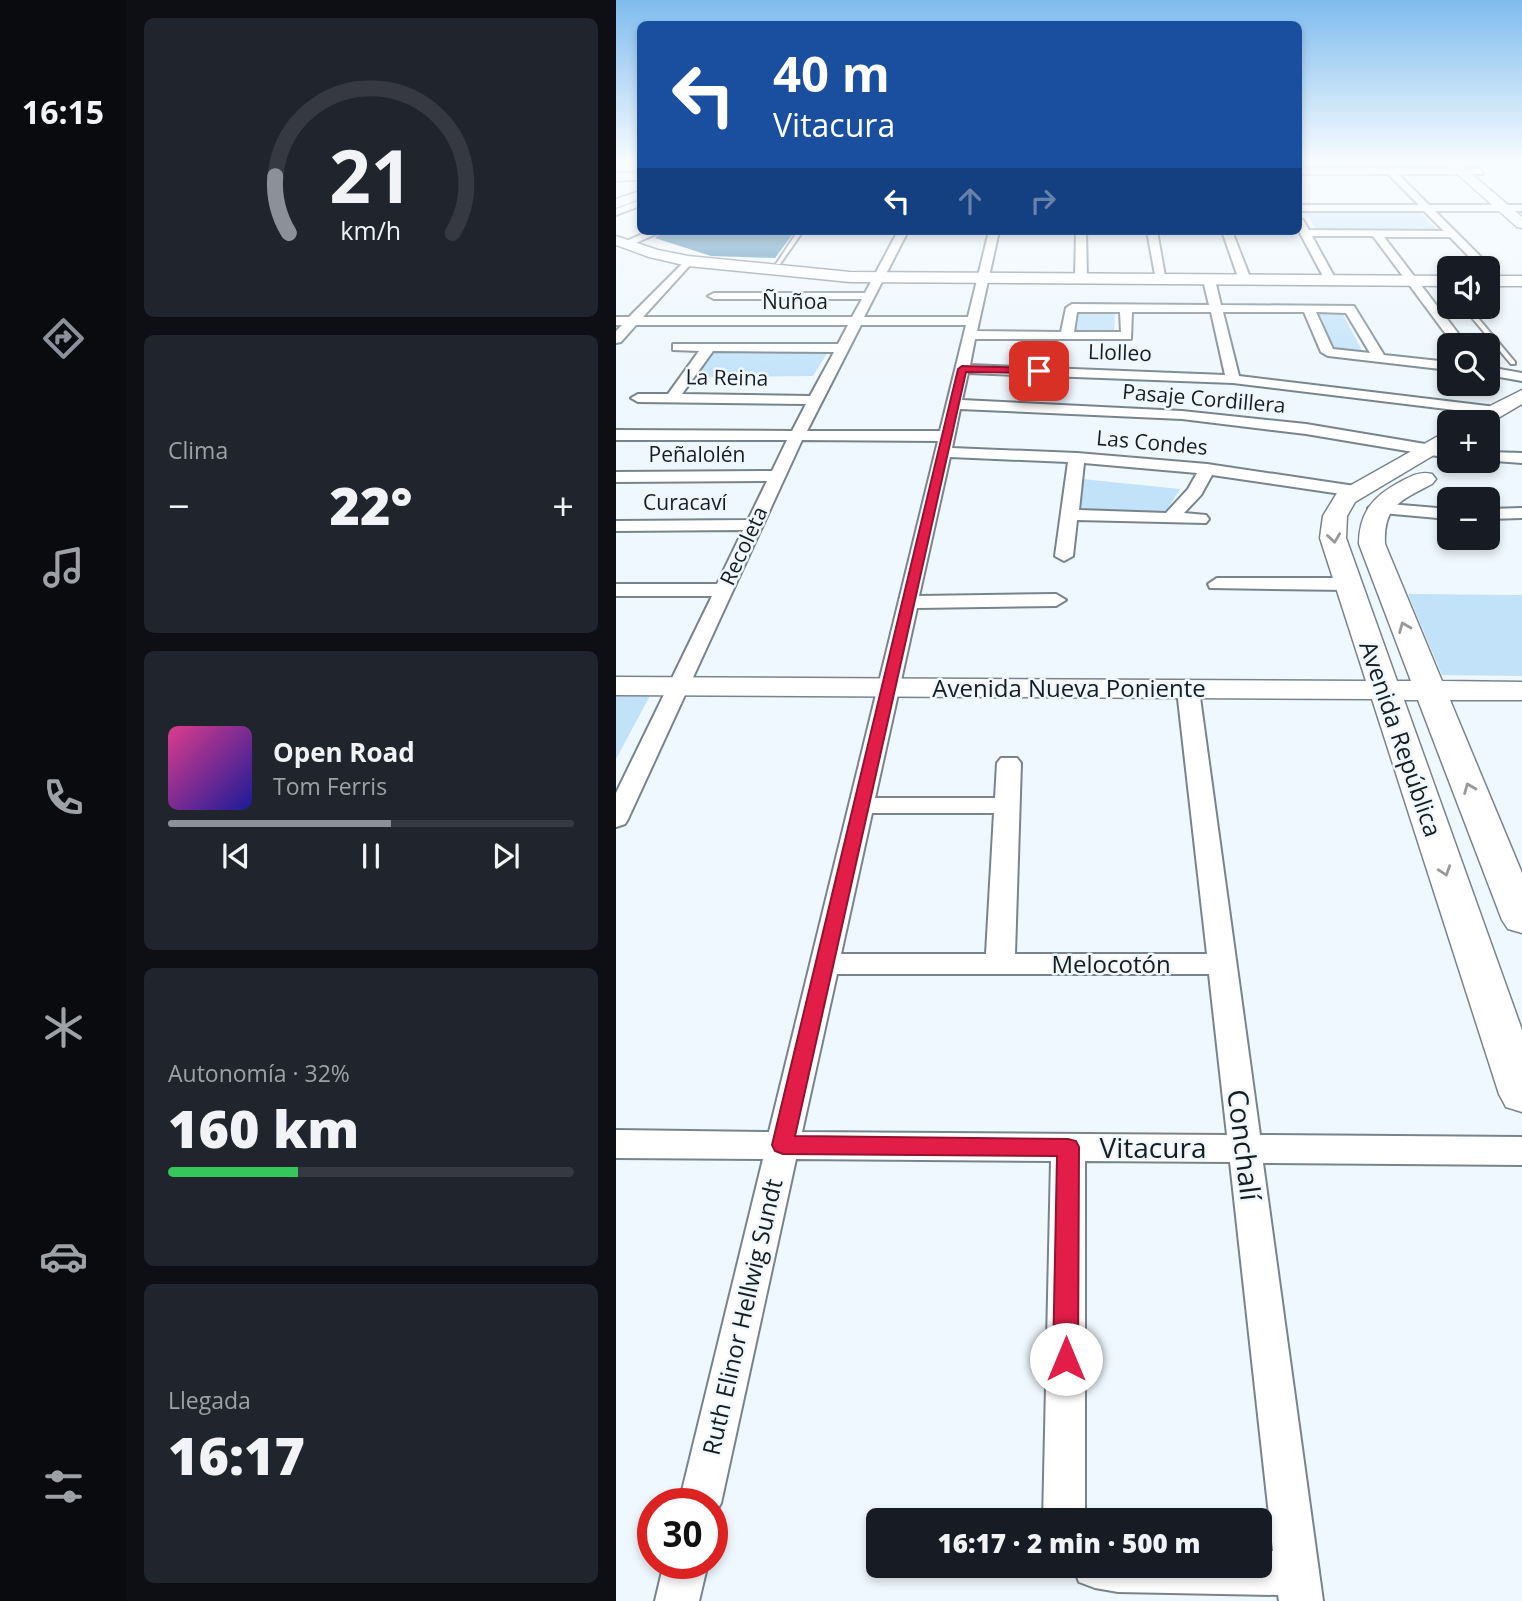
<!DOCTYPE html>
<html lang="es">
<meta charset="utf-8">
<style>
body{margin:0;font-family:"Open Sans",sans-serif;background:#20242c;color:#f1f3f6;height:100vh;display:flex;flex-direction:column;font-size:26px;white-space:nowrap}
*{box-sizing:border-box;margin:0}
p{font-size:23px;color:#9ea1a6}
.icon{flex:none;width:38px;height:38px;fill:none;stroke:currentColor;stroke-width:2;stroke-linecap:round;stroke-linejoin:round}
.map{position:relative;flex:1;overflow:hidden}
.sheet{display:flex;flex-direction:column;gap:18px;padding:18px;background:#0d0f14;width:490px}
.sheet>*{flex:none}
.banner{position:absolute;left:21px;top:21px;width:665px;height:214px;border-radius:10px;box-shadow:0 4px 10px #0003;background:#1a4fa0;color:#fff;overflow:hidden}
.tools{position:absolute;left:821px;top:256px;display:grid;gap:14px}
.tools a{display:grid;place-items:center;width:63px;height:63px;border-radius:10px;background:#171b24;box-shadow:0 4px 10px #0003;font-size:35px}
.speed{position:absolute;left:21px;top:1488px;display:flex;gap:14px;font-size:35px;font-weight:700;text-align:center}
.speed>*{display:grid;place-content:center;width:91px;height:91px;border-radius:50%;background:#171b24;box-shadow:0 4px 10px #0003;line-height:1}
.speed .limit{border:10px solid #d22;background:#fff;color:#111}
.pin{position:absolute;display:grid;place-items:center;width:60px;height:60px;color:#fff;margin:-30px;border-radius:14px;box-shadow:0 4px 10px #0006}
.me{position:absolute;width:77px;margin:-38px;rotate:0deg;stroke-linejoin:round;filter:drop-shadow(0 0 5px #0008)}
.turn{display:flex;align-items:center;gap:24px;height:147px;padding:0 21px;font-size:32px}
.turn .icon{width:91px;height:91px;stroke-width:2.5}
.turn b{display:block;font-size:49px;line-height:60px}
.lanes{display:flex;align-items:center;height:66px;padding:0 21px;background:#0003;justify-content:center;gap:35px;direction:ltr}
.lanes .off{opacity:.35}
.big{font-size:52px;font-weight:800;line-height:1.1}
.sheet .widget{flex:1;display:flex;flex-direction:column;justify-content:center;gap:10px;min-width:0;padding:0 24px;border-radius:10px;background:#20242c}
.sheet .dial{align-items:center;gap:0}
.dial svg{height:182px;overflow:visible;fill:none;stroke:#363941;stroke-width:7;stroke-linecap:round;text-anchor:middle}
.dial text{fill:#f1f3f6;stroke:none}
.song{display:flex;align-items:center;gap:21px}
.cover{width:84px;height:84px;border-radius:10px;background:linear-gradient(135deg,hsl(330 70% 55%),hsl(240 70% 35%))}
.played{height:7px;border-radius:4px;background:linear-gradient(90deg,#8c9099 55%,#363941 55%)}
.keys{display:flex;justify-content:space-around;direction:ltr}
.heat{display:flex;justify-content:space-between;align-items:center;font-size:38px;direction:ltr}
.charge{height:10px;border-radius:5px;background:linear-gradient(90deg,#34c759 32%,#363941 0)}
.trip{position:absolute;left:250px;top:1508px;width:406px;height:70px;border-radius:10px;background:#171b24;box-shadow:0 4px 10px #0003;font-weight:800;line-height:70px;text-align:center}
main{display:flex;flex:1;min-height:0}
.tab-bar{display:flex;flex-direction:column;width:126px;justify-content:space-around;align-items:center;background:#090b0e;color:#9ea1a6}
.tab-bar .icon{width:49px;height:49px}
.tab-bar .on{color:#8c9099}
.tab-bar b{font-size:32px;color:#f1f3f6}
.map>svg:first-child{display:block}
.green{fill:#c1e2f9}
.building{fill:#3a80ab}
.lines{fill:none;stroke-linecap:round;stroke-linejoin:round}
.lane-casing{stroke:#78848d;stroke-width:4}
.street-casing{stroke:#78848d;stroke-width:4}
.secondary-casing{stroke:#78848d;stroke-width:3}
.lane{fill:#fff;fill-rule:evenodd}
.street{fill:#fff;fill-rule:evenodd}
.secondary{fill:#fff;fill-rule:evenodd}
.oneway{stroke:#97999a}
.route{fill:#e11d48;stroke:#92132f;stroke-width:2}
.labels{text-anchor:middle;stroke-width:5;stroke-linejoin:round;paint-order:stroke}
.far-street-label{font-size:21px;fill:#171c1f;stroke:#eff8fe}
.street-label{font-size:24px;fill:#171c1f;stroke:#eff8fe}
.near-street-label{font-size:28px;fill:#171c1f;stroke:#eff8fe}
</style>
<main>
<nav class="tab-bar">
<b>16:15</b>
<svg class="icon on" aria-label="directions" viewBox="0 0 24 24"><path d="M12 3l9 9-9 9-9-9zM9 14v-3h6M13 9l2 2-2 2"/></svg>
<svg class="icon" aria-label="music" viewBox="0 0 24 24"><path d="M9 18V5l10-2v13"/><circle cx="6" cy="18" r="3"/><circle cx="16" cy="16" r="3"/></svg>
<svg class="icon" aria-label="phone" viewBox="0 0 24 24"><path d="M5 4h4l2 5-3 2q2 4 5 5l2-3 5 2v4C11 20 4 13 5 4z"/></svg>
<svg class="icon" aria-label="climate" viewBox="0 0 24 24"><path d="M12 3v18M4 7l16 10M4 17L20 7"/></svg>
<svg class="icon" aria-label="car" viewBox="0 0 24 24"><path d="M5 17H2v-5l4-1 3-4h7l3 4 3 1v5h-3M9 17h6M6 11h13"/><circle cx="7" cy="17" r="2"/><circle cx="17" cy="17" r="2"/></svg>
<svg class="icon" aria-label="filters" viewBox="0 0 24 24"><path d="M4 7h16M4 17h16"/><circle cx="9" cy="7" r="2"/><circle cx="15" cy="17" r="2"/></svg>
</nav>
<section class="sheet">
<div class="widget dial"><svg viewBox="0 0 100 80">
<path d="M14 69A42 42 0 1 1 86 69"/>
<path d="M14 69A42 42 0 0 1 8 44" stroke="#8c9099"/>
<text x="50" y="56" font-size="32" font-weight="700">21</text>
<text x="50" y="72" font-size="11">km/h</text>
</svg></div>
<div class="widget"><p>Clima</p>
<div class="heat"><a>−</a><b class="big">22°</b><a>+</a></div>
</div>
<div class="widget">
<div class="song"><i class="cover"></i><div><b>Open Road</b><p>Tom Ferris</p></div></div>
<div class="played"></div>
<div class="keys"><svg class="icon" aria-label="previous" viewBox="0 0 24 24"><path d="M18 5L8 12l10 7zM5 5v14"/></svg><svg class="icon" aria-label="pause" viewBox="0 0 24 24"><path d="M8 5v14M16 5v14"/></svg><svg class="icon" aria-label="next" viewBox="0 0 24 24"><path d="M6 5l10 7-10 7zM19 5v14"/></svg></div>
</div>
<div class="widget"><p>Autonomía · 32%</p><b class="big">160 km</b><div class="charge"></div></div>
<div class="widget"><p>Llegada</p><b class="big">16:17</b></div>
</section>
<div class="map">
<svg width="906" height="1601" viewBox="0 0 906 1601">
<rect width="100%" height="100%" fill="#eff8fe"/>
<!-- green -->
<path class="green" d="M689,211H803L822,231L700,230Z
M462,311H499L498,332L459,333Z
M700,311H725L747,352L717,351Z
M98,349H214L197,376L80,377Z
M466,479L564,489L549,513L462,511Z
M792,594L906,595V676L826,675Z
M0,692H36L0,759Z"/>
<!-- building -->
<path class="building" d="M49,231H179L159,258L95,256L39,238Z"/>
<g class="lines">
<defs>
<path id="lane" d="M785,168L830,171L832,172L784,170Z
M182,231H187L164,264H160Z
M846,306H852L899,362V364H895Z"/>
<path id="street" d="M682,168L864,169L867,174H782L813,205H906V211H819L874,266L875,268L872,271V268H864L834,237H768L851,345H838L757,236H696L720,280L710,282L684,233L682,219L687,220L693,230L828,231L808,211H682V205H803L772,174H682Z
M24,200V206L0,215V209Z
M33,231H47L15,245L6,243Z
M282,231H292L248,317H352L373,231H383L361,331L445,332L450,308L456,304L593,305L587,280L593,277L599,280L605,305L738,306L768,355L833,362V370L712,356L705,352L688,312H607L623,376L880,407L887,411L880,415L617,383L352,373L346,400L566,411L690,424L833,448V458L690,434L566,419L344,409L336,448L461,453L591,464L739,486L747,491L739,496L596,475L585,495L568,513L590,515L593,519L590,523L461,520L457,556L448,561L439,556L452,462L334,457L303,596L440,594L450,600L440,606L301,608L259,798H379L381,763L385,758H401L405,763L399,954H591L561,690L564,685H580L583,690L644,1135L906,1137V1165L647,1163L707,1601H663L662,1595L502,1592L479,1588L463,1582L457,1566H644V1550L657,1551L614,1162L469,1161V1521H427L435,1161L180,1159L105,1503L96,1519V1503H63L147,1159L0,1158V1130L153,1132L322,441L186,440L12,819L9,824L0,827V793L96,596H0V584H101L127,530L0,531V521L132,520L151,481L0,482V472L156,471L171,440H0V430L176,431L190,404L22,402L15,398L22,394H52L83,351L57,350V344H222L232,325H20L5,342L0,343V331L6,325H0V317H13L72,258L77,261L76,263L27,317H236L246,299H98L92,296L98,293H249ZM461,312H504L505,332H458ZM516,312H595L609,375L354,365L359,339H515ZM700,312L730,313L754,353L717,349ZM245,325H350L324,431H191ZM97,351L218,352L194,396L66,394ZM468,463L581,473L572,489L550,513L463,510ZM256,813H378L370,954H225ZM221,974H593L611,1135L186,1132Z
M460,231H470L471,280L465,283L459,280Z
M531,231H541L550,282L540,280Z
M606,231H616L635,280L633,282L623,280Z
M872,367L906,373V381L872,375Z
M872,452L906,453V463L866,460H872Z
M761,503L833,509V519L755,512L752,508Z
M906,508V518L872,519V509Z
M601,578H731L740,584L731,590L594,588L592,584Z
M48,1563H92L83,1601H39Z"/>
<path id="secondary" d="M829,163H843L906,217V228L901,227Z
M24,172V180L0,181V173Z
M24,191V199L0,208V199Z
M0,236L42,250L72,256L234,272L833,276V286L234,282L72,266L33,257L0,245Z
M872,276H906V286H872Z
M906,390V404L872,424V422H850L852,417Z
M833,430V446L739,502L731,516L730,538L781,681H795L743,544C743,513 757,496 784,482C795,476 804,471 816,474L820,479L816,484C786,500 767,505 769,544L826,681L906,682V700H834L906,873V933L892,929L886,920L802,700H788L906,1030V1112L890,1107L883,1094L756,699L0,695V677L750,681L704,538L707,516L721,493Z"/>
</defs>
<!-- lane casing -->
<use href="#lane" class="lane-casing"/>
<!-- street casing -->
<use href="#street" class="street-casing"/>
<!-- secondary casing -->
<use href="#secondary" class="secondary-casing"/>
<!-- lane -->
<use href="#lane" class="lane"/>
<!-- street -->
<use href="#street" class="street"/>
<!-- secondary -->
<use href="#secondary" class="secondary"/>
</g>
<!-- one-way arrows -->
<defs><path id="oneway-chevron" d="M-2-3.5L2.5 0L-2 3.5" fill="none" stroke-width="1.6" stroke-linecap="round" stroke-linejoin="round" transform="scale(1.75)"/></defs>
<g class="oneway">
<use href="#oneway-chevron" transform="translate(718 538) rotate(82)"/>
<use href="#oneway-chevron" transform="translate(788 627) rotate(-112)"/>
<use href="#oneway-chevron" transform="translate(853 788) rotate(-112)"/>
<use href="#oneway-chevron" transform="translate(829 871) rotate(71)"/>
</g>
<!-- sky -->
<linearGradient id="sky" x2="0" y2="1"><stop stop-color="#7fbcee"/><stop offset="0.42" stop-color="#f8fcff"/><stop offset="1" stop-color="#f8fcff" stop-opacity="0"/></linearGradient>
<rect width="906" height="387" fill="url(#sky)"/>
<!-- route -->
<path class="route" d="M346,366L423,368L427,371L423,373L350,372L179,1136L452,1139L460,1141L463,1147L462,1359L459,1368L450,1371L441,1368L437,1359L441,1156L167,1154L159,1151L156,1145L342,369Z"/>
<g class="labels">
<!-- far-street labels -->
<g class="far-street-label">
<text x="179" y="309">Ñuñoa</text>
<text transform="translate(504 353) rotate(2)" y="7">Llolleo</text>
<text transform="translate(111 378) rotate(1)" y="7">La Reina</text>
<text transform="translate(588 399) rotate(5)" y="7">Pasaje Cordillera</text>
<text transform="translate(536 443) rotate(5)" y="7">Las Condes</text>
<text x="81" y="462">Peñalolén</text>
<text x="69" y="510">Curacaví</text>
<text transform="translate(128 546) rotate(-65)" y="7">Recoleta</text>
</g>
<!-- street labels -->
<g class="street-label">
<text x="453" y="697">Avenida Nueva Poniente</text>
<text transform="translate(784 739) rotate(71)" y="8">Avenida República</text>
<text x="495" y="973">Melocotón</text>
<text transform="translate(127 1317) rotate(-77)" y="8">Ruth Elinor Hellwig Sundt</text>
</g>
<!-- near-street labels -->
<g class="near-street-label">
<text transform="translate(628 1145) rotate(83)" y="10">Conchalí</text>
<text x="537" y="1158">Vitacura</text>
</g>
</g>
</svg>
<div class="tools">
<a><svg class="icon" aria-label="sound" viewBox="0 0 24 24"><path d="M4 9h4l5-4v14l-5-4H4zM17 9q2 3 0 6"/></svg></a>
<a><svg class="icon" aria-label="search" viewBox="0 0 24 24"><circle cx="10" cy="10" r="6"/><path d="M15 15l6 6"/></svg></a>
<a>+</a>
<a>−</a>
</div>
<div class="speed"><div class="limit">30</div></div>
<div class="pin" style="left:423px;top:371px;background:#d93025"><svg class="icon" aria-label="arrive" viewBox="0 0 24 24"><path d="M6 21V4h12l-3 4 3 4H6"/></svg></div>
<svg class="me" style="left:450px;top:1359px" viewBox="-20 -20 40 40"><circle r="19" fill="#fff"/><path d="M0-13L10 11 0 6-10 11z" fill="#e11d48"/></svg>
<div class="trip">16:17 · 2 min · 500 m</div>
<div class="banner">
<div class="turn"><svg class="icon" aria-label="left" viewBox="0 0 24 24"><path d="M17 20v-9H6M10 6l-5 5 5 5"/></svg><div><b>40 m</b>Vitacura</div></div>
<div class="lanes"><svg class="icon" aria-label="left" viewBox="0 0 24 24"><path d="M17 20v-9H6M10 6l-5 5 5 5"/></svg><svg class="icon off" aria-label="ahead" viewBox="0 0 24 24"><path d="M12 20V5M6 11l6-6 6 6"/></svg><svg class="icon off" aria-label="right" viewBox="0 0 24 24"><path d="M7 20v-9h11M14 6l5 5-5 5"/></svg></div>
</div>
</div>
</main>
